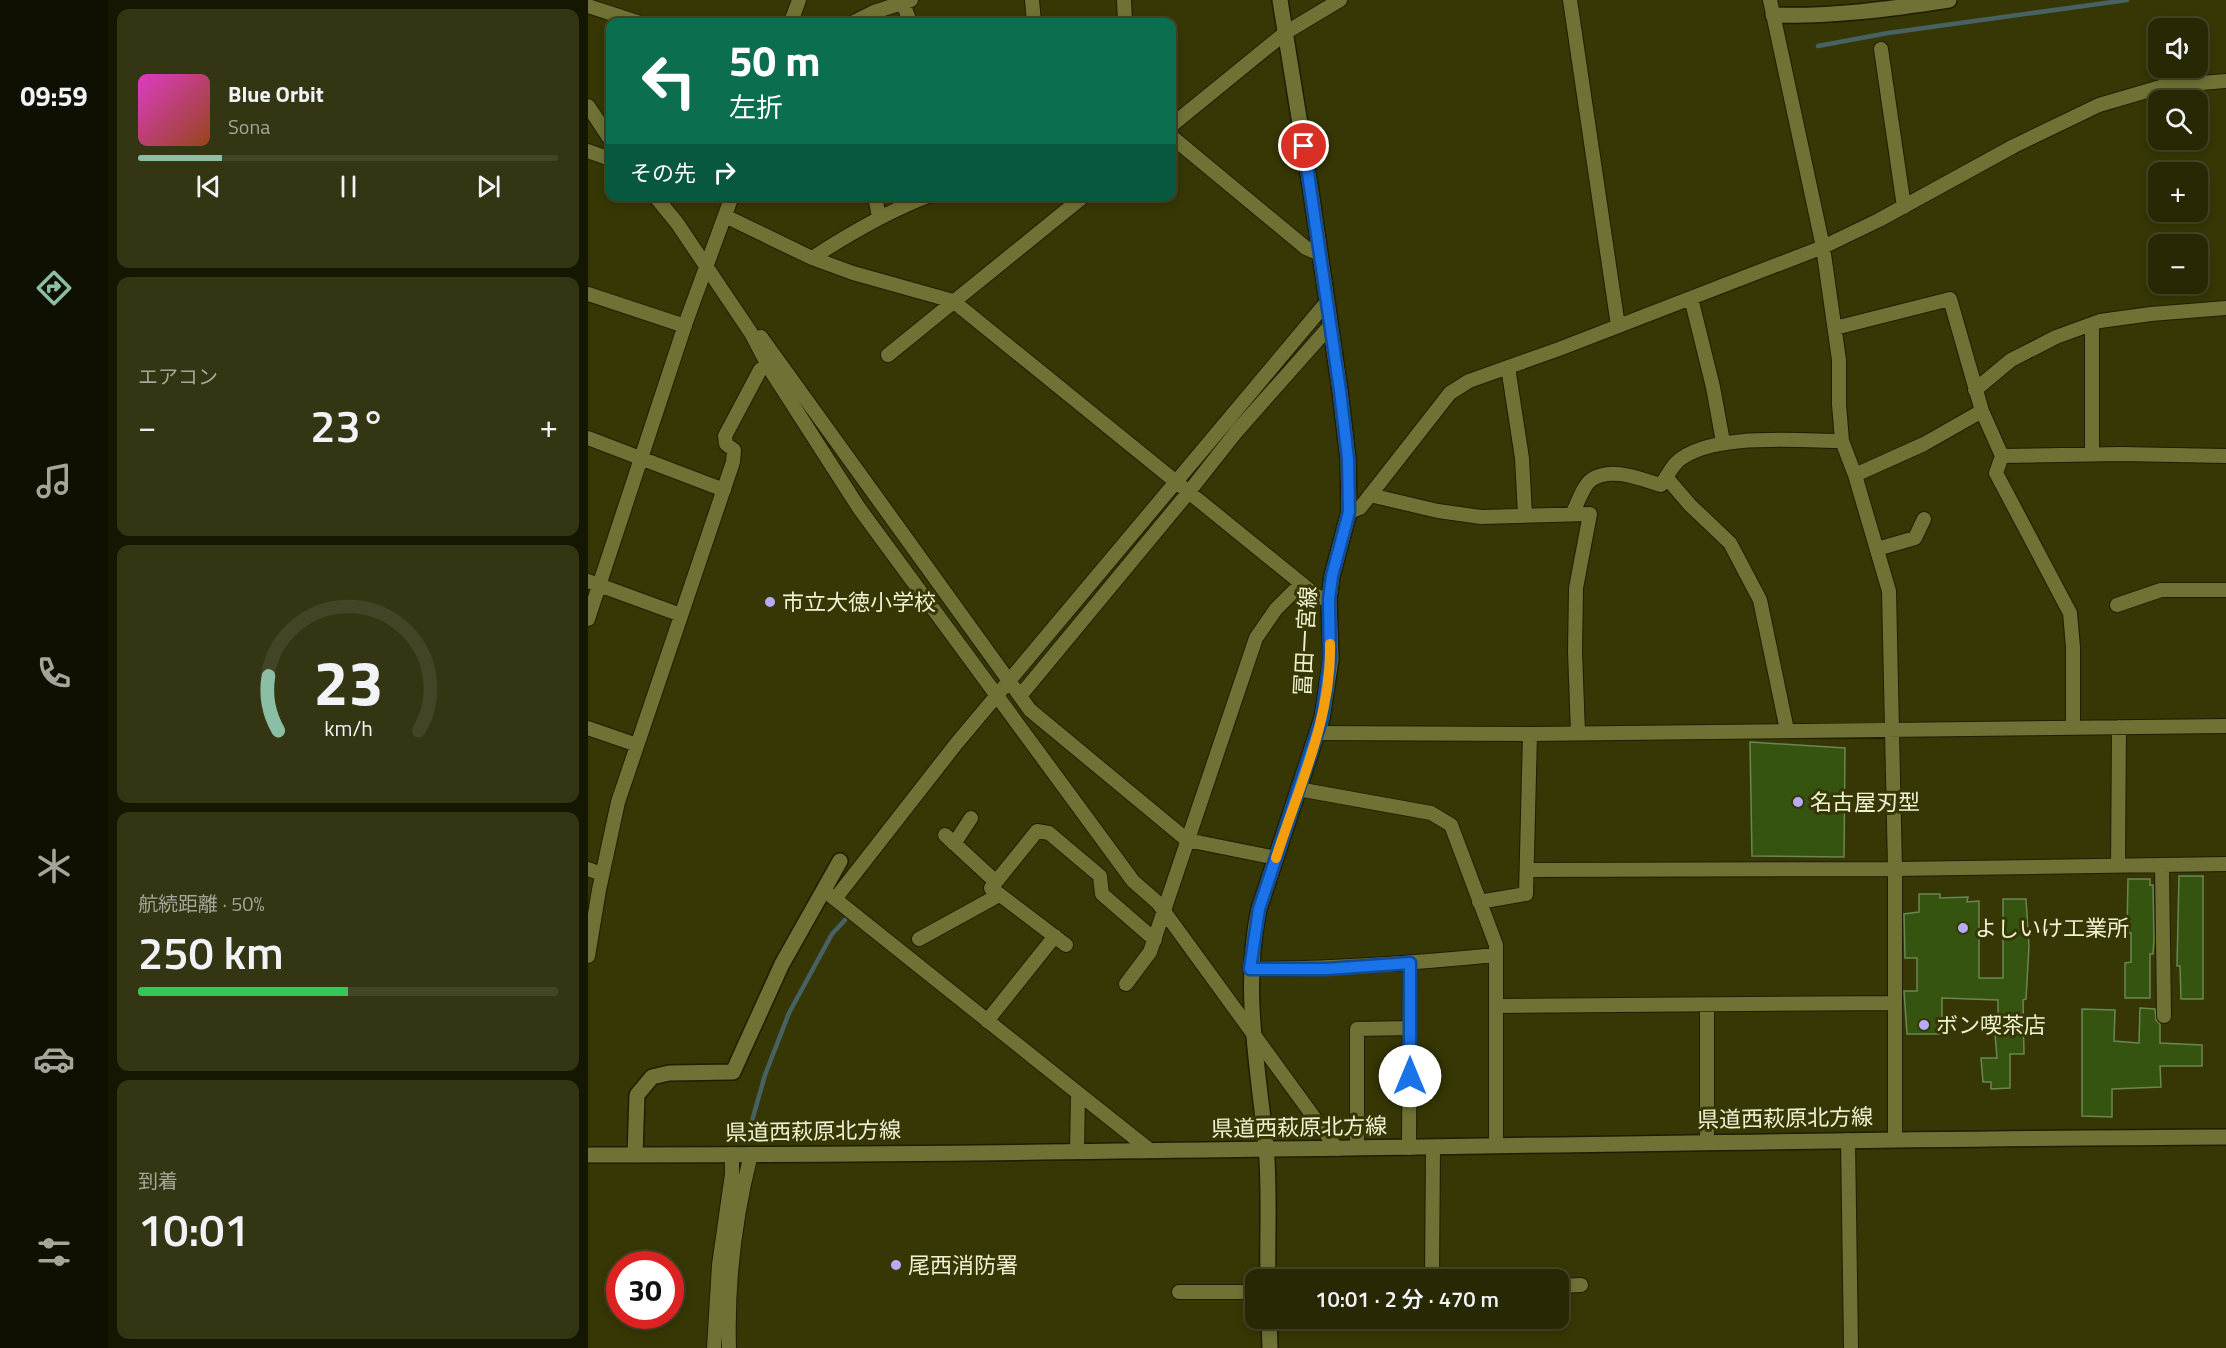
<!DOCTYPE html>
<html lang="ja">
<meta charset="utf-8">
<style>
body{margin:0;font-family:"Titillium Web","Noto Sans JP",sans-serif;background:#343513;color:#f1f3f6;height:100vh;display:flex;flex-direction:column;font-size:22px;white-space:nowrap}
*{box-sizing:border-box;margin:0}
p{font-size:20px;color:#a5a69a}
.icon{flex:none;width:33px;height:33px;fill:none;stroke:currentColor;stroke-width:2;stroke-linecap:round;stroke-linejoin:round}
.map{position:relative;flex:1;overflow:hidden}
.drawer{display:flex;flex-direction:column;gap:9px;padding:9px;background:#161702;width:480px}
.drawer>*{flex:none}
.banner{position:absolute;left:18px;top:18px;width:570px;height:183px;border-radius:12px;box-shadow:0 3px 9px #0003,0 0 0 2px #444526;background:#0b6e4f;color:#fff;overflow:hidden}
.fabs{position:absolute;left:1560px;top:18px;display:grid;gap:12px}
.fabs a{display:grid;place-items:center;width:60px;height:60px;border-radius:12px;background:#282904;box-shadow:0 3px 9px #0003,0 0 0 2px #444526;font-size:30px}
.speed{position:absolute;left:18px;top:1251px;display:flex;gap:12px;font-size:30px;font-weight:700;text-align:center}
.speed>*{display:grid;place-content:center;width:78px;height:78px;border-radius:50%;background:#282904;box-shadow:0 3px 9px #0003,0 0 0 2px #444526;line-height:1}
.speed .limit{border:9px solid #d22;background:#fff;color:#111}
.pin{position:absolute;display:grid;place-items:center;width:51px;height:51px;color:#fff;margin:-26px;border:3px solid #fff;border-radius:50%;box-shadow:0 2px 6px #0007}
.me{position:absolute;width:66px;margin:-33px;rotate:0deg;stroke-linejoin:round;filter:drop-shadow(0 0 4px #0008)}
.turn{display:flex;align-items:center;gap:21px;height:126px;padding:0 24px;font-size:27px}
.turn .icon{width:78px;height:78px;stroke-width:2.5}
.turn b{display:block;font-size:42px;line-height:51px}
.then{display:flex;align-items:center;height:57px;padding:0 24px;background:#0003;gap:12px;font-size:22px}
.big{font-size:45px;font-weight:600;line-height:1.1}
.drawer .card{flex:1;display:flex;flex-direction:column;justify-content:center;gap:9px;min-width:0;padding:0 21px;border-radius:12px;background:#343513}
.drawer .dial{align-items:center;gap:0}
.dial svg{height:156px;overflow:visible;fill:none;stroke:#444526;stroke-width:7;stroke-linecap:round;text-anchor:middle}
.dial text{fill:#f1f3f6;stroke:none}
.song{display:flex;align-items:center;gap:18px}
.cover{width:72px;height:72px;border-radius:9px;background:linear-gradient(135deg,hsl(310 70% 55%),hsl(20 70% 35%))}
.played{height:6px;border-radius:3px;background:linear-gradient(90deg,#8abfa5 20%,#444526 20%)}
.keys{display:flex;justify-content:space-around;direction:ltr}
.heat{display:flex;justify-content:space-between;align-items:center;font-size:33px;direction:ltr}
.charge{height:9px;border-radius:4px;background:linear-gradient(90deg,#34c759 50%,#444526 0)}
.trip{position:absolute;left:657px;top:1269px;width:324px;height:60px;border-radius:12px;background:#282904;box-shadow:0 3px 9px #0003,0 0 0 2px #444526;font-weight:600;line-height:60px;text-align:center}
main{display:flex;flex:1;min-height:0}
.menu{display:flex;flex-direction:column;width:108px;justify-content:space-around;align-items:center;background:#101002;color:#a5a69a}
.menu .icon{width:42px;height:42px}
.menu .active{color:#8abfa5}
.menu b{font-size:27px;color:#f1f3f6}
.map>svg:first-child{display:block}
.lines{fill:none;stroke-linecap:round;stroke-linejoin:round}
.stream{stroke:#486263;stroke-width:4.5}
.building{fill:#355410;stroke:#6b8751;stroke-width:1.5}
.street-casing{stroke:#1d1e00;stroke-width:16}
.secondary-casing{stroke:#1d1e00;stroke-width:18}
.street{stroke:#6f7234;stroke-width:14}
.secondary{stroke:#6f7234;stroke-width:15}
.route-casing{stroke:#114b97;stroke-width:15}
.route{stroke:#1a73e8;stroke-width:10}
.slow{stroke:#f59e0b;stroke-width:10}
.poi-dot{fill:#b7abf7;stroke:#363705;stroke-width:2}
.labels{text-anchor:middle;stroke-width:6;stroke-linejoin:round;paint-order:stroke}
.poi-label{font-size:22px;fill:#eff2d2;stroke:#363705;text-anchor:start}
.street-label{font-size:22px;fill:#eff2d2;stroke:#363705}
</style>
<main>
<nav class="menu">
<b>09:59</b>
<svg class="icon active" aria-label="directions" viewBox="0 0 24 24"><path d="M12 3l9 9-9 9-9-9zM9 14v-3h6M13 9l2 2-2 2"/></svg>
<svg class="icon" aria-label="music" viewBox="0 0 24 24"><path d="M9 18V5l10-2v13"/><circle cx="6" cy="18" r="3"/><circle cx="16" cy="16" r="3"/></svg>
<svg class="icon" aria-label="phone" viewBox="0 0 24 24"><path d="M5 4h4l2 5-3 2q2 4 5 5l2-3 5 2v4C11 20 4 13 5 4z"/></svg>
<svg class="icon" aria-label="climate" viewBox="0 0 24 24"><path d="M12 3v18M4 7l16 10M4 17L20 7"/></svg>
<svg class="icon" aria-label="car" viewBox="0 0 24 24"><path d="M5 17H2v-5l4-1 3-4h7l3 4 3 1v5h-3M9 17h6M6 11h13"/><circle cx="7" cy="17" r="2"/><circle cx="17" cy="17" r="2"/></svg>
<svg class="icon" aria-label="filters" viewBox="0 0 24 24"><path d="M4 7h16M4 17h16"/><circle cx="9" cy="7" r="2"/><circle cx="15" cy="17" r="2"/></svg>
</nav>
<section class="drawer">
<div class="card">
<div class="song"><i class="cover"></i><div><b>Blue Orbit</b><p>Sona</p></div></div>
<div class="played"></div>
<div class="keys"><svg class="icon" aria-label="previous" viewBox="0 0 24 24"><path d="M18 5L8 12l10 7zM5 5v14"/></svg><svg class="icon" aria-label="pause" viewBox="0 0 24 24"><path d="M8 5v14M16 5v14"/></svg><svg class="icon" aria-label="next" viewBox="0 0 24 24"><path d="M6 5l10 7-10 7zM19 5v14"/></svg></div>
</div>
<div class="card"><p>エアコン</p>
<div class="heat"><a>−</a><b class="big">23°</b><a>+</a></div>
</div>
<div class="card dial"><svg viewBox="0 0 100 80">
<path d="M14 69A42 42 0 1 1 86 69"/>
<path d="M14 69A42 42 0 0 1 9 41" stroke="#8abfa5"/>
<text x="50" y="56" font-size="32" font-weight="700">23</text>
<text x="50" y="72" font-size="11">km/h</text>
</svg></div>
<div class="card"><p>航続距離 · 50%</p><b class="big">250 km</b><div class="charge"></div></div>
<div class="card"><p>到着</p><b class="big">10:01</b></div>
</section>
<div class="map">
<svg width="1638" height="1348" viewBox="0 0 1638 1348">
<rect width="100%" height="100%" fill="#363705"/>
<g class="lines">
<!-- stream -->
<path class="stream" d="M1230,46L1300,33L1539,0
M160,1135L177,1075L201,1013L244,934L257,920"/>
</g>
<!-- building -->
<path class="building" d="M1162,742L1257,748L1256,857L1164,856Z
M1591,876H1615V999H1593L1592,966H1589Z
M1540,879H1562V885H1565L1566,940L1565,954H1562V998H1537V963L1543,962V933H1539Z
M1331,894H1352V898L1380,897L1379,902L1391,901V978H1415V899H1438L1441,946L1438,999L1435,1000L1436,1054H1422V1088L1403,1089V1082H1395L1393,1058H1409L1407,1034L1410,1033V1000L1354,998V1034H1319L1316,991H1329V958H1317L1316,914L1331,912Z
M1552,1008L1567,1009L1568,1020L1572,1024V1043L1614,1045V1066H1572L1573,1087L1524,1089V1117L1494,1116V1009L1527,1010L1526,1041L1551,1043Z"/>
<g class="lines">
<defs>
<path id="street" d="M444,0L446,22
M536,0L537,22
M982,0L1030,326
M1182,0L1235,247L1251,360V404L1254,441L1267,475L1301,591L1307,869V1139
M315,3L322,22
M0,6L49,22
M203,22L211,0
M266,22L286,12L323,0
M1293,49L1316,207
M0,106L22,139
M584,125L697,33L752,0
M584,137L718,248L732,254
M0,151L22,159
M67,196L89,223L163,333L183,371L271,508L545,881L570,903L749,1149
M287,196L291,217
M137,216L224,258L265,273L365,301L730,597L741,599
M224,258C261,234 298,212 340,196
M0,294L97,326
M1103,298L1125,387L1135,442
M1504,324V454
M1247,328L1362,299L1394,411L1414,456L1533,454L1638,456
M173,337L442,710L599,840L688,858
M300,355L496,196
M920,367L934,458L937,515
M1387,390L1423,360L1468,337L1512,321L1563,314L1638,308
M0,438L136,490
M1414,456L1408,473L1482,613L1485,647V727
M1267,475L1336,444L1394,411
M1078,477L1102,505L1142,543L1172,600L1199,730
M782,495L850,511L893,517L1002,514L988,588L987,652L990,733
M761,512L772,508L862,393L881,381L971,349L1235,247L1291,220L1426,146L1511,105L1576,86L1638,81
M984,514C989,505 995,486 1003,480C1023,466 1052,479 1073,485C1078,478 1083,468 1089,462C1121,432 1212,441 1254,441
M1289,549L1327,538L1336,519
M0,581L93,615
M1529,605L1573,590H1638
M0,619L98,322L144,196
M432,696L600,493L649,431L741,327
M0,728L49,745
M729,733L942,734L1638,726
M710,789L843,813L863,825L908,945V1146
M357,835L408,882
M366,844L383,818
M1574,865L1576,1016
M1530,866L1531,727
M0,869L14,874
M939,870L1307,869L1638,864
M242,895L490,1093L489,1151
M247,899L368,744L738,303
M891,902L938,894L942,734
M331,939L411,895
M478,945L403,888L449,831L461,833L512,876L514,894L567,940
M0,956L11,890L30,802L145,462L146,450L138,444L137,436L172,370L179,364
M662,969C745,969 826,963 908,955
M538,984L562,952L668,638L688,609L713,584
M1119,1005V1142
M908,1006L1306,1003
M399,1021L467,936
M490,1093L563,1151
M1260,1140L1263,1348
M769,1148V1029L822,1028
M821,1148L822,963
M844,1280L845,1147
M970,1286L993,1285
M591,1292H668
M126,1348L131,1265L144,1174V1154
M141,1348C139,1283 147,1217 163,1154"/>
<path id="secondary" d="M1185,15C1245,17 1302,9 1361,0
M0,1155C546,1155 1092,1140 1638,1137
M47,1155L49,1095L64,1077L81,1073L145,1072L194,964L252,861
M680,1280C679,1235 682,1190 678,1146C670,1067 654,987 671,909L734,718L743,659L741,599L744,576L761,512L760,459L752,391L723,192L692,0
M681,1318L682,1348"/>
</defs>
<!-- street casing -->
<use href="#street" class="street-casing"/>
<!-- secondary casing -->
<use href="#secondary" class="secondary-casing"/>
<!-- street -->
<use href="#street" class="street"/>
<!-- secondary -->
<use href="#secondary" class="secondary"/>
</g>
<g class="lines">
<defs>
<path id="route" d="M716,146L752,391L760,459L761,512L744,576L741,599L742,659L734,718L671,909L662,969H739L822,963V1076"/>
</defs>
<!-- route casing -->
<use href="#route" class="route-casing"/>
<!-- route -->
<use href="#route" class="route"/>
<!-- slow -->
<path class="slow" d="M688,858C710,789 744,717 742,644"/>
</g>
<!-- markers -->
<g class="poi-dot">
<circle cx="182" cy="602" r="6"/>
<circle cx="1210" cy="802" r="6"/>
<circle cx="1375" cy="928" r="6"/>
<circle cx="1336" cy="1025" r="6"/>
<circle cx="308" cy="1265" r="6"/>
</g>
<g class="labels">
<!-- poi labels -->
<g class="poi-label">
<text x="194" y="610">市立大徳小学校</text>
<text x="1222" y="810">名古屋刃型</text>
<text x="1387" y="936">よしいけ工業所</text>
<text x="1348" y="1033">ボン喫茶店</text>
<text x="320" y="1273">尾西消防署</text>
</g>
<!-- street labels -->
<g class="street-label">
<text transform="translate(717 641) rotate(-87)" y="8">冨田一宮線</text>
<text transform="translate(1197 1118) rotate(-1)" y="8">県道西萩原北方線</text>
<text transform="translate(711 1127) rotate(-1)" y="8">県道西萩原北方線</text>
<text transform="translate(225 1131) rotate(-1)" y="8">県道西萩原北方線</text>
</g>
</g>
</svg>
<div class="fabs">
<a><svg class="icon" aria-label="sound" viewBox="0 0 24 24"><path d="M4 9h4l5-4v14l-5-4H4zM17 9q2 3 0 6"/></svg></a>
<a><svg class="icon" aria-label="search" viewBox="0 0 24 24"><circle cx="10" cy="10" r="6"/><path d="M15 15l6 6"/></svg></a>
<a>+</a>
<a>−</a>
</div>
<div class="speed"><div class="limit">30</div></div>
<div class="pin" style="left:716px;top:146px;background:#d93025"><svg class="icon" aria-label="arrive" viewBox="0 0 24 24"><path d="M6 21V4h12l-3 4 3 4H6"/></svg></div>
<svg class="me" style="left:822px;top:1076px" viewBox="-20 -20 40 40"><circle r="19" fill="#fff"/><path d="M0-13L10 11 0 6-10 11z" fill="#1a73e8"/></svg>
<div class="trip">10:01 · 2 分 · 470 m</div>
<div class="banner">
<div class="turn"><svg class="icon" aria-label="left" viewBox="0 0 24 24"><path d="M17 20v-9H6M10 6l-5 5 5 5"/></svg><div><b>50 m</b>左折</div></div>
<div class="then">その先<svg class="icon" aria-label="right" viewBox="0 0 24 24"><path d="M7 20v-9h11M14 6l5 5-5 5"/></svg></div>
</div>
</div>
</main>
